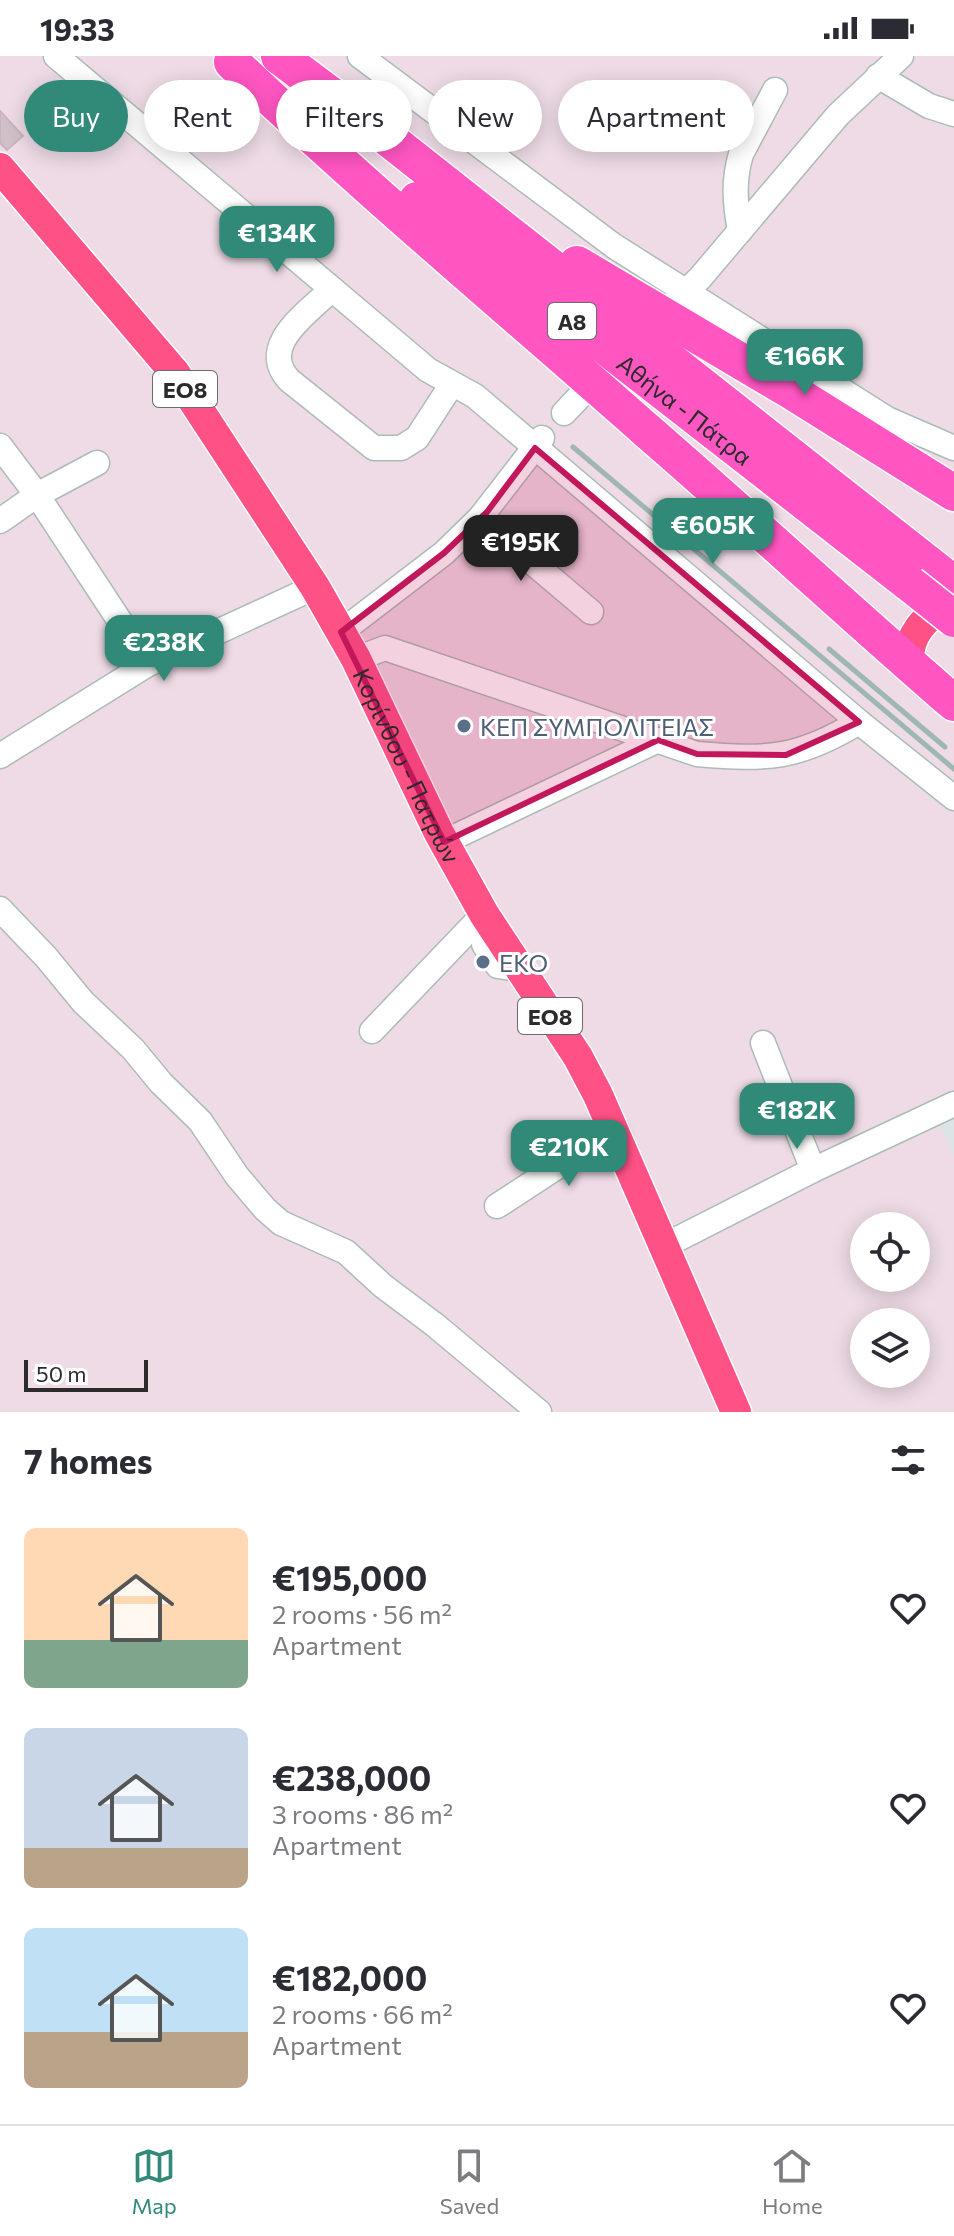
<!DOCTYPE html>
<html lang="en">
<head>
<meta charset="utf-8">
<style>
	body { margin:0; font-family:Commissioner,sans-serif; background:#f7f7f7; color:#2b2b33; height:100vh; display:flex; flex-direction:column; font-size:30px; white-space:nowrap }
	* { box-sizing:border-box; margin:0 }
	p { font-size:26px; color:#7c7c81 }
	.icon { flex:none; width:44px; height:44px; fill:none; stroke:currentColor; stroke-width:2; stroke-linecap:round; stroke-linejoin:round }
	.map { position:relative; height:1356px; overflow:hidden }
	.sheet { display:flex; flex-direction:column; background:#fff; flex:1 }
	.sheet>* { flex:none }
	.top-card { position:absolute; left:24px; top:24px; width:906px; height:72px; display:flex; gap:16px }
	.fabs { position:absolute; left:850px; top:1156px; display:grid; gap:16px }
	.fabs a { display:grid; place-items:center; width:80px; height:80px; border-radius:50%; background:#fff; box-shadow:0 4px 20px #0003; font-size:40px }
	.scale { position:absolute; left:24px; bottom:20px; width:124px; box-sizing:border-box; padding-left:8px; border:4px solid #2b2b2b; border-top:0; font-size:22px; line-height:28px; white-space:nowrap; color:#2b2b2b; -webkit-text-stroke:6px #fff; paint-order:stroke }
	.price { position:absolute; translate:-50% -68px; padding:0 18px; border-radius:16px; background:#318a77; color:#fff; font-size:26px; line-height:52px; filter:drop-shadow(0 2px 4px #0008) }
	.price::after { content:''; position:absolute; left:50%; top:48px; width:24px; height:18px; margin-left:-12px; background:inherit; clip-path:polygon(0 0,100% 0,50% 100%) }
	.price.selected { background:#222; color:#fff }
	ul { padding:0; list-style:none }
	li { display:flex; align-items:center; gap:24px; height:200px; padding:0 24px }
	li span { display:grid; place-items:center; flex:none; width:224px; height:160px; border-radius:12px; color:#555 }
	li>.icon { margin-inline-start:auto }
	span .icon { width:96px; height:96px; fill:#fffc; stroke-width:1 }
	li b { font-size:34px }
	h2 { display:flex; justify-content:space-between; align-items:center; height:96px; padding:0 24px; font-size:34px }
	.pill { padding:0 28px; border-radius:36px; background:#fff; box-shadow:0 4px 20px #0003; font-size:28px; line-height:72px }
	.pill.selected { background:#318a77; color:#fff }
	.status { display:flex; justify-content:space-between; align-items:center; height:56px; padding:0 40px; background:#fff; direction:ltr }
	.status svg { height:22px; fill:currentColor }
	.dock { display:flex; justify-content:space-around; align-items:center; height:112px; border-top:2px solid #e1e1e2; background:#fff; font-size:22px; color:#7c7c81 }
	.dock a { display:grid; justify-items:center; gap:4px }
	.dock .selected { color:#318a77 }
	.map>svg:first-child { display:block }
</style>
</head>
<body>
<div class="status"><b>19:33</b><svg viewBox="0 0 49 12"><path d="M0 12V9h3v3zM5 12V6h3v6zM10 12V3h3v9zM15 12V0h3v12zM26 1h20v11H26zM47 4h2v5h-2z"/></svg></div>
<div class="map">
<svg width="954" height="1356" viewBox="0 0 954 1356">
	<rect width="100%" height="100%" fill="#eedbe5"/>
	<polygon fill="#dde4e6" points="954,1052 954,1100 936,1062"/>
	<polygon fill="#d0c0c8" stroke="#cab5be" stroke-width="2" points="0,55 23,80 7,94 0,87"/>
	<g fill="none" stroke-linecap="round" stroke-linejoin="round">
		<g stroke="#acbcb8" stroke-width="27">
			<g id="minor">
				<polyline points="56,0 428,314 475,340 859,666"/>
				<polyline points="360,0 614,190 887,363 954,392"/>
				<polyline points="878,20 929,50 954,58"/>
				<path d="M740 175C735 147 733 125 741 98L775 34"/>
				<path d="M332 233C309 256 257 289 289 324L374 392H401L417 382 452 328"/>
				<polyline points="676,245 700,222 838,59 901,0"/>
				<polyline points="564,357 581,339"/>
				<polyline points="0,390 37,439 148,608"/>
				<polyline points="480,462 591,556"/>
				<polyline points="0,465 37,439 97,407"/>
				<polyline points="341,576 444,497 480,462 542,382"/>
				<path d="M356 603 385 592 697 698C768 704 798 703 859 666L954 742"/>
				<polyline points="0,700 148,608 315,531"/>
				<polyline points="444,786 658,684"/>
				<polyline points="0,853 46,901 83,946 133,993 161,1027 200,1065 237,1120 265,1153 281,1167 346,1196 383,1230 435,1269 539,1356"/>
				<polyline points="490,868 484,888 498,910 518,913"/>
				<polyline points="372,975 484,858"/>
				<polyline points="763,987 813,1114"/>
				<polyline points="497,1150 615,1073"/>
				<polyline points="664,1190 813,1114 954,1048"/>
			</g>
		</g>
		<g stroke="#fff" stroke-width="33">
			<g id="major">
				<path id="s1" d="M0 112 175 317 315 531 356 603 439 777 484 858 578 1001 598 1039 736 1356"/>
				<path d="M909 607C907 574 931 559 954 540"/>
			</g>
		</g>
		<g stroke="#fff" stroke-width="39">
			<g id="highway">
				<polyline points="279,0 380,76 954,528"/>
				<path d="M232 6C366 133 507 251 645 373 749 463 850 557 954 647"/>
				<path id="s2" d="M417 144 910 528"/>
				<polyline points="577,208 791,335 954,437"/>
			</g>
		</g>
		<use href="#minor" stroke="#fff" stroke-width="24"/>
		<use href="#major" stroke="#fe5186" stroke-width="30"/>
		<use href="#highway" stroke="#ff56c2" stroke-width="36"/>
		<g stroke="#9eb7b1" stroke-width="5">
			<polyline points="573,391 954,713"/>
			<polyline points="829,593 945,691"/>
		</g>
		<g stroke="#fff" stroke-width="39" stroke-linecap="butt">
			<polyline id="highway-bridge" points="910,528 954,563"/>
		</g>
		<use href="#highway-bridge" stroke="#ff56c2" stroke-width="36"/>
	</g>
	<path fill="#c2185b" fill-opacity="0.2" stroke="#c2185b" stroke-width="6" stroke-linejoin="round" d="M535 392 859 666 786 699 697 698 658 684 444 786 341 576 444 497 487 456Z"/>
	<g fill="#5c6f8a" stroke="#fff" stroke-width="3">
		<circle cx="464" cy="670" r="8"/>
		<circle cx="483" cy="906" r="8"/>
	</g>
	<g text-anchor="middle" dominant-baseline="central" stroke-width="6" stroke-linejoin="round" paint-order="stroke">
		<g fill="#fff" stroke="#6b6b6b" stroke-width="2">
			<rect x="548" y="247" width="48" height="36" rx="6"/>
			<rect x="153" y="315" width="64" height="36" rx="6"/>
			<rect x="518" y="942" width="64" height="36" rx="6"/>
		</g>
		<g font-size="22" font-weight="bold" fill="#2b2b2b">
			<text x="572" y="265">Α8</text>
			<text x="185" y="333">ΕΟ8</text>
			<text x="550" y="960">ΕΟ8</text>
		</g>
		<g font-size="24" fill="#2b2b2b" stroke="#fff">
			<text stroke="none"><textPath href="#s2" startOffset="340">Αθήνα - Πάτρα</textPath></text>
			<text stroke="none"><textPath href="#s1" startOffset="726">Κορίνθου - Πατρών</textPath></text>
		</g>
		<g font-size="24" fill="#4e5e75" stroke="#fff" text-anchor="start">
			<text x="480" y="670">ΚΕΠ ΣΥΜΠΟΛΙΤΕΙΑΣ</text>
			<text x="499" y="906">EKO</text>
		</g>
	</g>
</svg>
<div class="fabs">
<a><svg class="icon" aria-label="locate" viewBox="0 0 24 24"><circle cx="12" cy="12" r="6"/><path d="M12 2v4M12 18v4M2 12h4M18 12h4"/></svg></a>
<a><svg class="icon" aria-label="layers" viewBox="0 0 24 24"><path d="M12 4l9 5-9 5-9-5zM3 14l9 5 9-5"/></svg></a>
</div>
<div class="scale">50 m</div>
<b class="price" style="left:277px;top:218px">€134K</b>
<b class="price" style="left:805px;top:341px">€166K</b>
<b class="price" style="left:713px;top:510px">€605K</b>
<b class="price selected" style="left:521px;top:527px">€195K</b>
<b class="price" style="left:164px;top:627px">€238K</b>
<b class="price" style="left:797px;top:1095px">€182K</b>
<b class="price" style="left:569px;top:1132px">€210K</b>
<div class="top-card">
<a class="pill selected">Buy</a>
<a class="pill">Rent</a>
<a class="pill">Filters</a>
<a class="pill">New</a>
<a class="pill">Apartment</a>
</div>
</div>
<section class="sheet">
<h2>7 homes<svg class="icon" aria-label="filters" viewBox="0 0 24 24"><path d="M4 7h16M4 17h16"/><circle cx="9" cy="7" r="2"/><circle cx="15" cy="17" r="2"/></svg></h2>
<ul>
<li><span style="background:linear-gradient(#ffd9b3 70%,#7fa58c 0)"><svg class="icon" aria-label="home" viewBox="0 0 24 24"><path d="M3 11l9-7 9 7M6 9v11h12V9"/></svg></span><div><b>€195,000</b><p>2 rooms · 56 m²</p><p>Apartment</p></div><svg class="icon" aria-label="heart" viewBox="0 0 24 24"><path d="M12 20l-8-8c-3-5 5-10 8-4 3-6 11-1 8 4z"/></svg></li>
<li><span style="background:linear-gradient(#c9d6e8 75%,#b9a48a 0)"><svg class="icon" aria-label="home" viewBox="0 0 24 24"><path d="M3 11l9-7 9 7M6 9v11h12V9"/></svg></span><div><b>€238,000</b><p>3 rooms · 86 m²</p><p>Apartment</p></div><svg class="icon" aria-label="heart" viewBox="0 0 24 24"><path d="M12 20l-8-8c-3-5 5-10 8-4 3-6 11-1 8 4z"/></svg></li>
<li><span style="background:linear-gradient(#bfe0f5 65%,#b9a48a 0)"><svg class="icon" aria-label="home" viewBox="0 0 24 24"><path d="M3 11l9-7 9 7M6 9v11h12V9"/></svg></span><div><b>€182,000</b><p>2 rooms · 66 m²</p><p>Apartment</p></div><svg class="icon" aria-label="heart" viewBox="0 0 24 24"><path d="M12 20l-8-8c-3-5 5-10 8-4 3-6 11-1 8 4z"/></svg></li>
</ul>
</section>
<nav class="dock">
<a class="selected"><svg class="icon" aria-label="map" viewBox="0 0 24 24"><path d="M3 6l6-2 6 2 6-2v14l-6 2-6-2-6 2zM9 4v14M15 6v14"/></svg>Map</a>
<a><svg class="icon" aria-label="saved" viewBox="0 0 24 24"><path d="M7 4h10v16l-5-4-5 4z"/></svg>Saved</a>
<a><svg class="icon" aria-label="home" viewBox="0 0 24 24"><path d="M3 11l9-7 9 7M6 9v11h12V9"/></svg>Home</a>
</nav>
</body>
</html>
